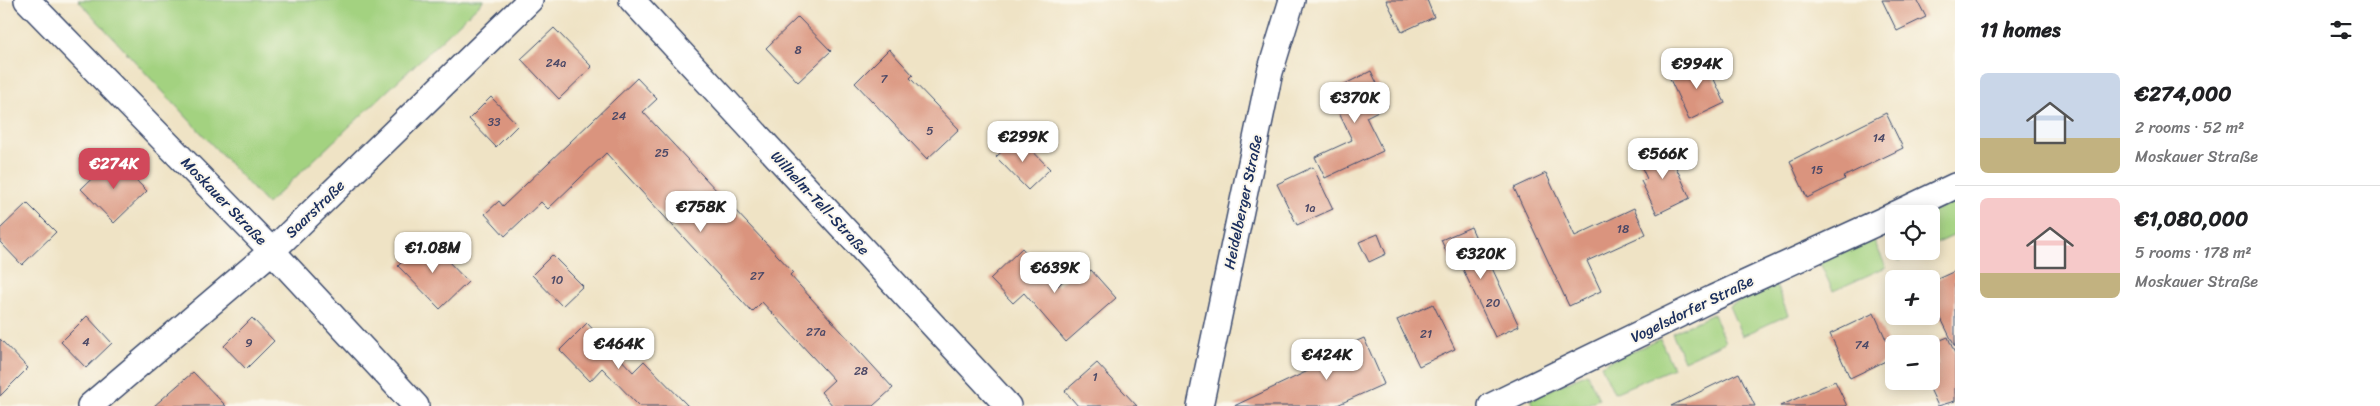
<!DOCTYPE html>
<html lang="en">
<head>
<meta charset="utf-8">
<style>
	body { margin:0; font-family:Sriracha,sans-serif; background:#f6f6f6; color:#202124; height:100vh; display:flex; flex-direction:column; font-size:19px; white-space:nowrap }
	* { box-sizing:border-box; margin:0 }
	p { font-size:16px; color:#757577 }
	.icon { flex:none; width:28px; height:28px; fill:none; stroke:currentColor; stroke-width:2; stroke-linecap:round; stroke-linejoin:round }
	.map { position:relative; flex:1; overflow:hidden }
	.details { display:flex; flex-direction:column; background:#fff; width:425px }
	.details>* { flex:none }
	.buttons { position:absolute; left:1885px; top:205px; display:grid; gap:10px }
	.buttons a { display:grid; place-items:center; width:55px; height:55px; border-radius:8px; background:#fff; box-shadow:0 2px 12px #0003; font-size:25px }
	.price { position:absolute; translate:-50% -42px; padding:0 11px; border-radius:10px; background:#fff; color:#222; font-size:16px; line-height:32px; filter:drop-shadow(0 1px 2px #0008) }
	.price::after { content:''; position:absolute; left:50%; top:30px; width:15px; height:11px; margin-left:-8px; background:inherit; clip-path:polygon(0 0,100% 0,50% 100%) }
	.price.active { background:#d1495b; color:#fff }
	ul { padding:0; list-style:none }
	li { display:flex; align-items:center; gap:15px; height:125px; padding:0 25px }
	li+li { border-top:1px solid #e0e0e0 }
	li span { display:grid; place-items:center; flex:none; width:140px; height:100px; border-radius:8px; color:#555 }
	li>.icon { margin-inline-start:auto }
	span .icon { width:60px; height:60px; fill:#fffc; stroke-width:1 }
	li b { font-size:21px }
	h2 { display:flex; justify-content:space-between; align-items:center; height:60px; padding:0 25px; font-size:21px }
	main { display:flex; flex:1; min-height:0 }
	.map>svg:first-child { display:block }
</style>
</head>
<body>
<main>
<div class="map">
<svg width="1955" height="406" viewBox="0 0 1955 406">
	<rect width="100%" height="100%" fill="#fbf7ec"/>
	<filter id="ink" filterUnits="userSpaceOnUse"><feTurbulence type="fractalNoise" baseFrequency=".02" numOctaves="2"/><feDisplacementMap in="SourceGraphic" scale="10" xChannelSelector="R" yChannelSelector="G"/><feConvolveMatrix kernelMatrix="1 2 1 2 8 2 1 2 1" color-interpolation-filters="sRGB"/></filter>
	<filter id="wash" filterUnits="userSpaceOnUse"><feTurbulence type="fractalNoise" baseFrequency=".0096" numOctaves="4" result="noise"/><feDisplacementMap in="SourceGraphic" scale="20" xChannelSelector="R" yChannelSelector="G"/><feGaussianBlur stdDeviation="1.12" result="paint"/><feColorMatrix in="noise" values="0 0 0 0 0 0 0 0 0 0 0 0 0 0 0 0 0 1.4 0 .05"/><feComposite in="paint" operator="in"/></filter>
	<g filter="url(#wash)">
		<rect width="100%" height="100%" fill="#efe3c5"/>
		<g fill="#a3d280" stroke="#5f806f">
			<polygon points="78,0 484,0 267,204"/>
			<polygon points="1955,201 1955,235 1931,246 1931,214 1926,214"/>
			<polygon points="1894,229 1894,250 1885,233"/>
			<polygon points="1873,238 1886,267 1833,291 1820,263"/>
			<polygon points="1894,251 1921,251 1899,261"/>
			<polygon points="1776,285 1788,315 1742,336 1729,306"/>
			<polygon points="1713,314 1725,342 1684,361 1672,333"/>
			<polygon points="1660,339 1673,368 1614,393 1601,365"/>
			<polygon points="1587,373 1599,399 1583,406 1533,406 1530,399"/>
		</g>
		<g id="blocks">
			<g fill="#da947e">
				<polygon points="1386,0 1427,0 1434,17 1402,32"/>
				<polygon points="1882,0 1917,0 1926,17 1897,31"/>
				<polygon points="798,17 831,51 798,82 766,48"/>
				<polygon points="554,28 592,67 559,99 521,59"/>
				<polygon points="889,49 913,75 910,78 959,129 927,159 855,83"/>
				<polygon points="1705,60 1725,103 1689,120 1669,77"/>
				<polygon points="1371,71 1388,106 1366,117 1383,151 1325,178 1315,157 1352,140 1329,92"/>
				<polygon points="637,78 657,99 643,112 793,272 790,275 893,388 873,406 833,406 821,392 834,380 762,302 752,312 606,153 548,209 541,202 505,236 485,214 499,201 503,206"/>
				<polygon points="491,97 518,125 496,147 469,119"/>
				<polygon points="1886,113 1903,148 1843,177 1845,179 1807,198 1790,161"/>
				<polygon points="1018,136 1050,169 1028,190 996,157"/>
				<polygon points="1666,145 1690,198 1657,214 1641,181 1647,179 1638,159"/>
				<polygon points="113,158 147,191 114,223 81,189"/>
				<polygon points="1313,167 1333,209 1297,225 1277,184"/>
				<polygon points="1546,173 1575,236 1634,208 1646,234 1587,261 1601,291 1569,306 1514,188"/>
				<polygon points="27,203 56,232 22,265 0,242 0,229"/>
				<polygon points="1471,227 1490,270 1492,268 1519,326 1495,337 1459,261 1452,264 1441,240"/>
				<polygon points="1378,234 1386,254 1369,262 1359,242"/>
				<polygon points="426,238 468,282 440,309 398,266"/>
				<polygon points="1022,248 1058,286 1075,269 1082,277 1091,270 1116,298 1066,342 1024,293 1013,303 990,279"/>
				<polygon points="552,255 583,286 562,306 532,275"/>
				<polygon points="1955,271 1955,347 1931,298 1931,282"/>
				<polygon points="1433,304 1455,349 1419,366 1397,320"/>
				<polygon points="1874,313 1894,357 1850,378 1830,334"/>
				<polygon points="87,316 112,343 86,368 61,342"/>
				<polygon points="252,318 274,341 246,369 224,346"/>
				<polygon points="587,323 633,372 644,361 688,406 639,406 602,368 590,381 560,350"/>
				<polygon points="1948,337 1955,354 1955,401 1938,406 1931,391 1931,367 1939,364 1931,344"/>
				<polygon points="1364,338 1384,384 1335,406 1234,406 1327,362 1324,355"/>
				<polygon points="0,339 28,368 0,396"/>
				<polygon points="1097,363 1137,406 1078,406 1065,391"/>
				<polygon points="193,372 226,406 154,406"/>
				<polygon points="1739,373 1755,406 1671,406 1718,383"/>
				<polygon points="1835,381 1847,406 1780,406"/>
			</g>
		</g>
	</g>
	<g filter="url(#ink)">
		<use href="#blocks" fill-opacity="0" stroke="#3b4a6d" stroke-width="1"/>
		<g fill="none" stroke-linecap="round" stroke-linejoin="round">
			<g stroke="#3b4a6d" stroke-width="28">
				<g id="street">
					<polyline points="27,0 272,251 416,406"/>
					<polyline points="632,0 1008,406"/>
					<polyline points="1896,214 1955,186"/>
					<polyline points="90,406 272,251 530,0"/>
					<polyline points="1200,406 1270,72 1292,0"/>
					<polyline points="1491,406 1713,298 1894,215"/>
				</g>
			</g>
			<use href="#street" stroke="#fff" stroke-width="25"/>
		</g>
	</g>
	<g text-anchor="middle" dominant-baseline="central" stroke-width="4" stroke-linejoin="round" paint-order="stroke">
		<g font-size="12" fill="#4b4866">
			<text x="798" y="50">8</text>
			<text x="556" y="63">24a</text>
			<text x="884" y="79">7</text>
			<text x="619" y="116">24</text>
			<text x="494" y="122">33</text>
			<text x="930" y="131">5</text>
			<text x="1879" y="138">14</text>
			<text x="662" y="153">25</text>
			<text x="1817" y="170">15</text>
			<text x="1310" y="208">1a</text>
			<text x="1623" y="229">18</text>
			<text x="757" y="276">27</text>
			<text x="557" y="280">10</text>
			<text x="1493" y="303">20</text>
			<text x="816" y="332">27a</text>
			<text x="1426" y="334">21</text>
			<text x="86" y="342">4</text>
			<text x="249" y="343">9</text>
			<text x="1862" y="345">74</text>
			<text x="861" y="371">28</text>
			<text x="1095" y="377">1</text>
		</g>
		<g font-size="15" fill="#1b2f5e" stroke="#fbf7ec">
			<text transform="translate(224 201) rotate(46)">Moskauer Straße</text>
			<text transform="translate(1243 202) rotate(-78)">Heidelberger Straße</text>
			<text transform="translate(820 203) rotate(47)">Wilhelm-Tell-Straße</text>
			<text transform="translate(315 209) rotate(-44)">Saarstraße</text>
			<text transform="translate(1692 309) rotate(-26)">Vogelsdorfer Straße</text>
		</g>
	</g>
</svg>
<div class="buttons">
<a><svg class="icon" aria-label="locate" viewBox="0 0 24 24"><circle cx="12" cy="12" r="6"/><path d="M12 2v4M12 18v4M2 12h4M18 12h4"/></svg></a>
<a>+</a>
<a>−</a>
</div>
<b class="price" style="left:1697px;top:90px">€994K</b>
<b class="price" style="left:1355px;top:124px">€370K</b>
<b class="price" style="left:1023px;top:163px">€299K</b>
<b class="price" style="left:1663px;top:180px">€566K</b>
<b class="price active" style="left:114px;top:190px">€274K</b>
<b class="price" style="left:701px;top:233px">€758K</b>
<b class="price" style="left:433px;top:274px">€1.08M</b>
<b class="price" style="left:1481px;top:280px">€320K</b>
<b class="price" style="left:1055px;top:294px">€639K</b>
<b class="price" style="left:619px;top:370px">€464K</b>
<b class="price" style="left:1327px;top:381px">€424K</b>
</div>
<section class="details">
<h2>11 homes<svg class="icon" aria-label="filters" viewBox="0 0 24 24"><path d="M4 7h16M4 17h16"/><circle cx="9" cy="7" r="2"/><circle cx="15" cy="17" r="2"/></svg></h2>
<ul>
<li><span style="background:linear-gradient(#c9d6e8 65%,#c2b280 0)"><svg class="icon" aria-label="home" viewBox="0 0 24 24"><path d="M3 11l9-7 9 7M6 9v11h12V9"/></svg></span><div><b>€274,000</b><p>2 rooms · 52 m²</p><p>Moskauer Straße</p></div></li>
<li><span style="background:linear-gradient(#f6c9c9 75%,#c2b280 0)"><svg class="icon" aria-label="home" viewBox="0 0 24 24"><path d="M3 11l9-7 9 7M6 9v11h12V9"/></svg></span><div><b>€1,080,000</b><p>5 rooms · 178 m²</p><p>Moskauer Straße</p></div></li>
</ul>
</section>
</main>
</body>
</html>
